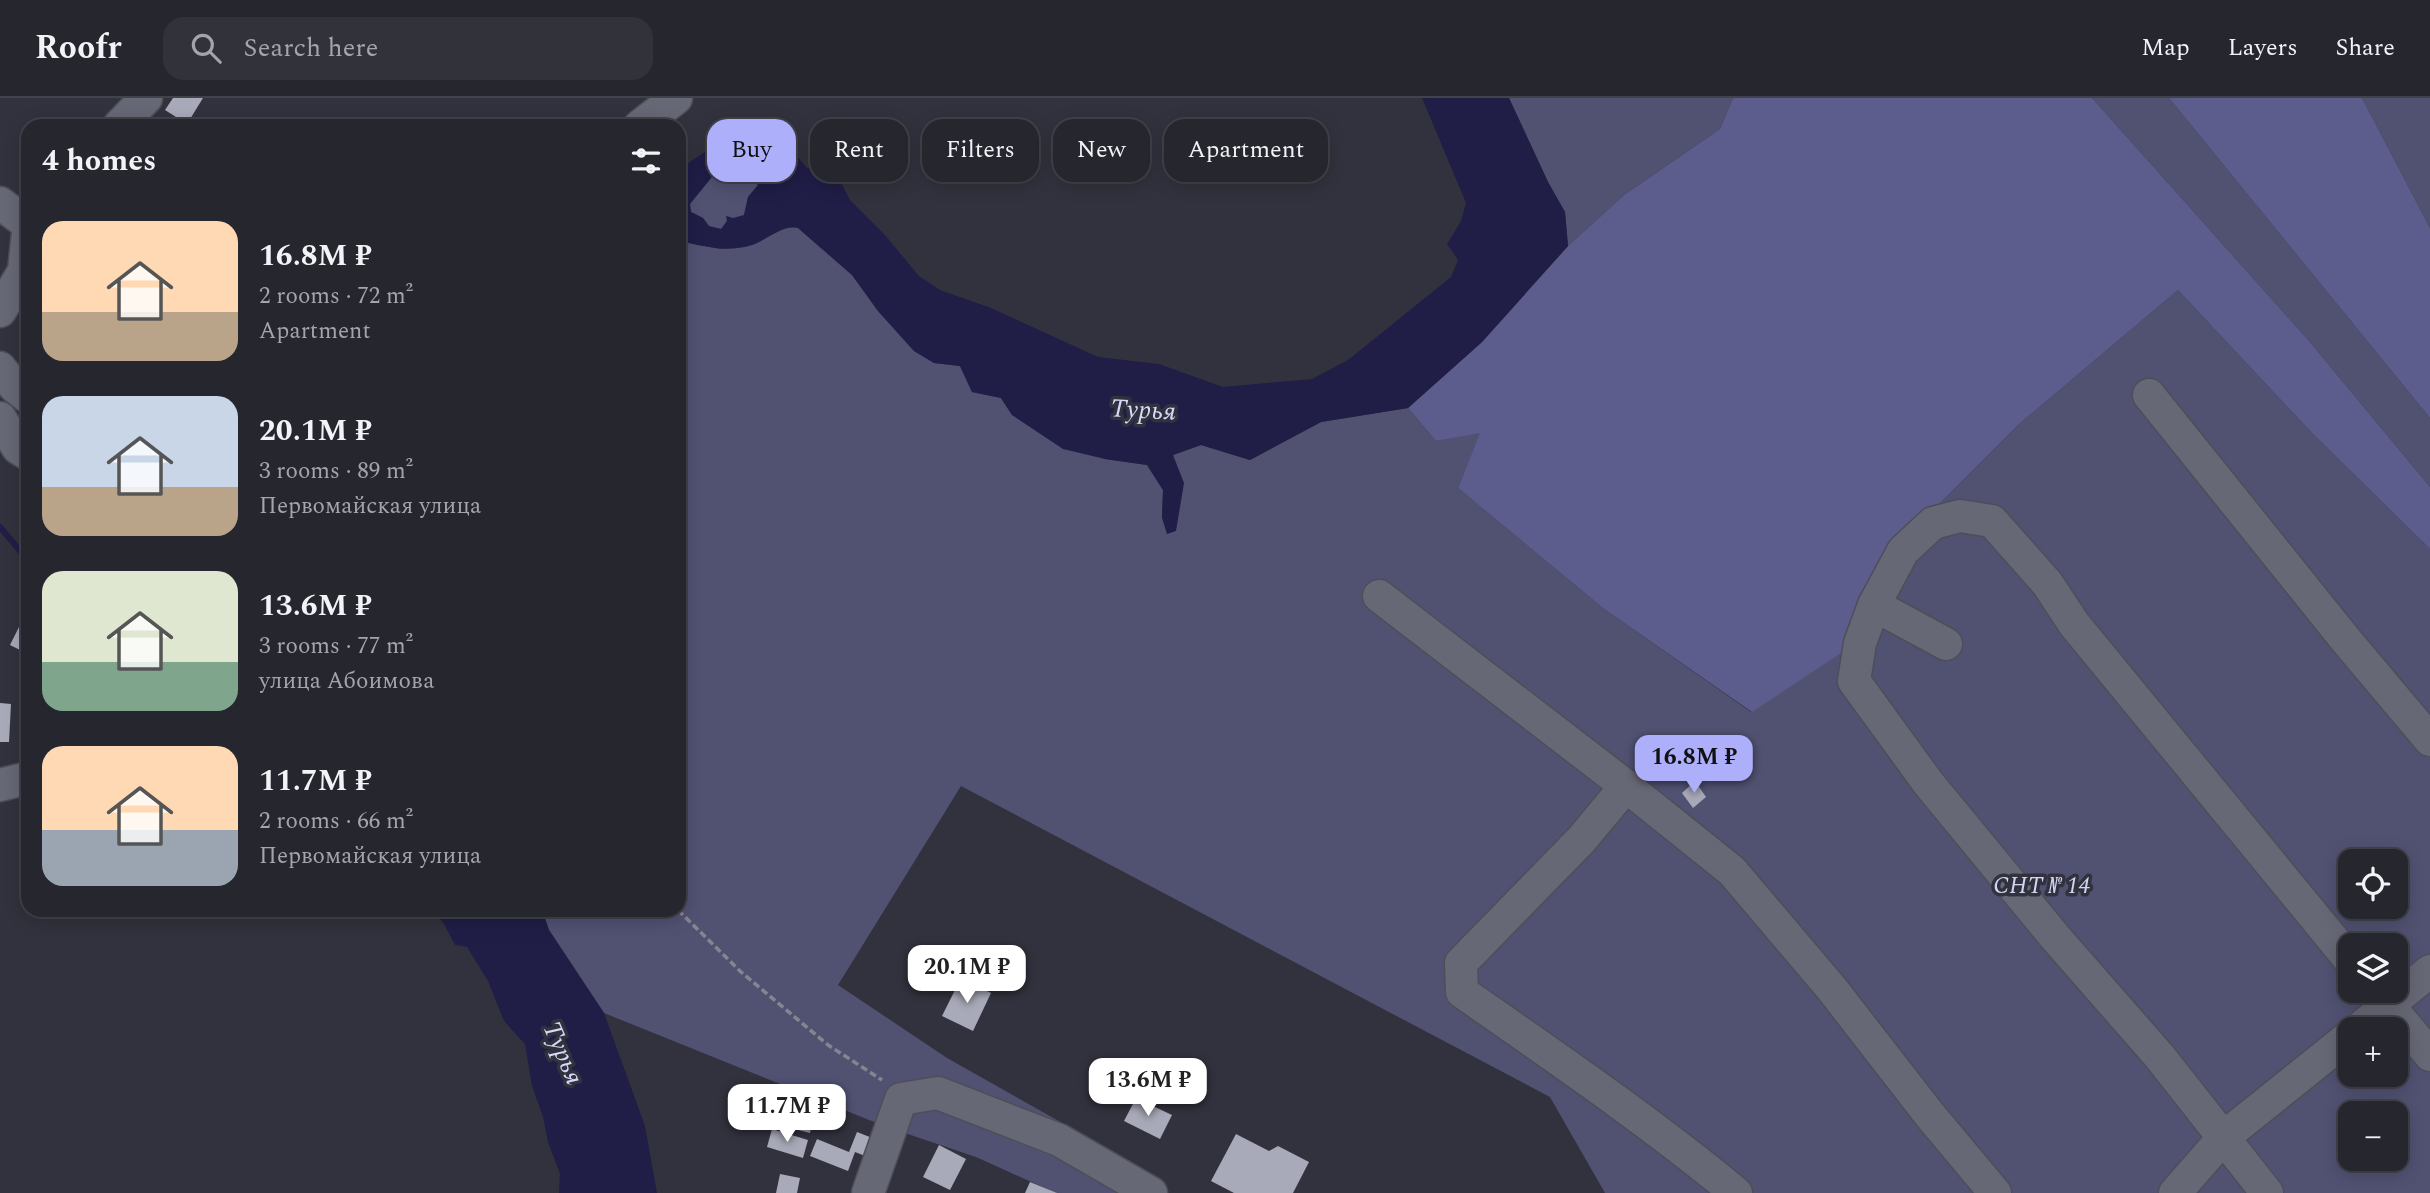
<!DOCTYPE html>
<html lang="en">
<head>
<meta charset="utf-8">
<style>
	body { margin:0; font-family:Spectral,serif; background:#32323a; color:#f1f3f6; height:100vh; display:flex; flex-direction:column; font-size:26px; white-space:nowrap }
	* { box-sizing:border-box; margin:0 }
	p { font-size:23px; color:#a4a5aa }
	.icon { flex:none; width:38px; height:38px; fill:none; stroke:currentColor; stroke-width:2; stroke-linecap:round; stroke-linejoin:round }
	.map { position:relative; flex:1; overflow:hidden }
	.sheet { position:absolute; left:21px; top:21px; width:665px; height:798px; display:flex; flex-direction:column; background:#26262e; border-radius:21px; box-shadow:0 4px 18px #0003,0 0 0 2px #42434a }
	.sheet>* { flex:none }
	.top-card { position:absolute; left:707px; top:21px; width:665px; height:63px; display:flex; gap:14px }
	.buttons { position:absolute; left:2338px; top:751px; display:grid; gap:14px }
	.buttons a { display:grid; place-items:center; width:70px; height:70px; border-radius:14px; background:#26262e; box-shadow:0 4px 18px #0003,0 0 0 2px #42434a; font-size:35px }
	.price { position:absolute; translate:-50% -60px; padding:0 16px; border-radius:14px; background:#fff; color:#222; font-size:23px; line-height:46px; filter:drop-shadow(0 2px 4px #0008) }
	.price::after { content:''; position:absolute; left:50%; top:42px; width:21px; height:16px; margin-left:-10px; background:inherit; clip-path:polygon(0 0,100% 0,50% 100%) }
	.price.selected { background:#adaffb; color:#111 }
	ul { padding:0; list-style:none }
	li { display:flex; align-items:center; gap:21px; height:175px; padding:0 21px }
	li span { display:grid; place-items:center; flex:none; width:196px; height:140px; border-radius:21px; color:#555 }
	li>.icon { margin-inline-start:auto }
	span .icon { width:84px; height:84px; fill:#fffc; stroke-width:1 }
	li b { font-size:30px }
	h2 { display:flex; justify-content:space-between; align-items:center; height:84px; padding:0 21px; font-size:30px }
	.tag { padding:0 24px; border-radius:21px; background:#26262e; box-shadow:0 4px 18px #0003,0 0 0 2px #42434a; font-size:24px; line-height:63px }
	.tag.selected { background:#adaffb; color:#111 }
	header { display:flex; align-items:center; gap:42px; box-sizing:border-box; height:98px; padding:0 35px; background:#26262e; border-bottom:2px solid #42434a }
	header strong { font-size:33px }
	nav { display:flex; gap:38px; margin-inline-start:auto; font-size:24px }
	.search { width:490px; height:63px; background:#32323a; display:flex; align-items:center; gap:18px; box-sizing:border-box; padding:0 24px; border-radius:21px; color:#a4a5aa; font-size:26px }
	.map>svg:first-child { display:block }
</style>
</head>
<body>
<header>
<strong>Roofr</strong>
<div class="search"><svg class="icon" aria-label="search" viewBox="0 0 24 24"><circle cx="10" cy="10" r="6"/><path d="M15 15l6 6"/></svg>Search here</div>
<nav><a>Map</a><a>Layers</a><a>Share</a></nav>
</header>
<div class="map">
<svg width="2430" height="1095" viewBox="0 0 2430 1095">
	<rect width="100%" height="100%" fill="#32323e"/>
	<g fill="#515272" fill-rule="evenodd">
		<polygon points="1509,0 1733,0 1720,31 1624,97 1568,148 1565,114 1548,84"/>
		<polygon points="2092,0 2169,0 2430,320 2430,389 2309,243"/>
		<polygon points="2362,0 2430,0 2430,130"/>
		<polygon points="741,74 751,80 758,87 748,99 744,118 727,123 722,131 709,129 703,120 691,114 689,106 712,78"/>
		<path d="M789 128 798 130 852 177 878 213 914 253 934 265 960 268 972 294 1001 300 1012 317 1105 361 1147 367 1163 392 1162 420 1173 357 1201 347 1250 362 1321 324 1408 310 1436 343 1481 334 1458 390 1604 511 1751 614 1885 460 2018 327 2178 192 2311 334 2430 451V1095H1605L1550 999 961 688 838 887 947 960 1112 1053 1121 1095H1056L976 1059 884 1028 604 915 549 832 542 812H679V143L720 151 752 147ZM2350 763H2396V808H2350ZM2350 847H2396V892H2350ZM2350 931H2396V976H2350ZM2350 1015H2396V1060H2350Z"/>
	</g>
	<g fill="#5c5d8d">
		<polygon points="1733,0 2092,0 2309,243 2430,389 2430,451 2311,334 2178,192 2018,327 1885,460 1841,555 1752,614 1604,511 1458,390 1480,335 1436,343 1408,310 1482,244 1568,148 1624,97 1720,31"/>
		<polygon points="2169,0 2362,0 2430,130 2430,320"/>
	</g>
	<g fill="#201d47" fill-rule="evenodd">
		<path d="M1422 0H1509L1548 84 1565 114 1568 148 1482 244 1408 310 1321 324 1250 362 1201 347 1173 357 1184 385 1176 433 1167 436 1162 420 1163 392 1147 367 1105 361 1063 351 1012 317 1001 300 972 294 960 268 934 265 914 253 878 213 852 177 798 130C780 127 768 142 752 147 727 155 703 148 679 143V73C697 57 723 41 747 38L756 45 762 53H774L783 42 807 70 837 77 850 102 885 137 919 178 940 192 991 210 1098 259 1159 266 1223 289 1312 281 1348 262 1451 179 1458 162 1447 146 1461 123 1466 105ZM741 74 751 80 758 87 748 99 744 117 733 120 726 118 727 123 721 131 709 128 703 120 691 114 690 106 712 79Z"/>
		<polygon points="429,812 463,812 470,814 472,812 542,812 549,832 604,915 645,1028 657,1095 559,1095 560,1076 548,1044 543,1019 532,988 525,946 504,923 488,883 467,849 455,847 443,824"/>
	</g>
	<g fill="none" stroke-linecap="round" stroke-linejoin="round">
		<polyline stroke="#201d47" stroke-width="6" points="0,429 28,462"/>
	</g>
	<g fill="#a9aab9">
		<polygon points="173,0 203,0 187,26 165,12"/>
		<polygon points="28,511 28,556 10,547"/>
		<polygon points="0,605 11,606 9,644 0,644"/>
		<polygon points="1695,683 1706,699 1693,710 1682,695"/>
		<polygon points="961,880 991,895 973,933 942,918"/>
		<polygon points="794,996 817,1002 810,1035 786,1029"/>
		<polygon points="1136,1000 1172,1017 1160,1041 1124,1023"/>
		<polygon points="772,1031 808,1042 803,1060 767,1049"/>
		<polygon points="857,1034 880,1043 873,1061 855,1054 848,1073 810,1058 817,1041 849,1054"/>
		<polygon points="1236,1036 1269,1053 1278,1048 1309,1064 1293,1095 1234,1095 1211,1083"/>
		<polygon points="939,1047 966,1061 950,1092 923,1079"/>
		<polygon points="780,1076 800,1080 797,1095 776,1095"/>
		<polygon points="1030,1084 1057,1095 1025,1095"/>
	</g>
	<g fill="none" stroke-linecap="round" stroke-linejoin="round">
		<g stroke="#4e4e59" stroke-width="35">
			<g id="minor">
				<polyline points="119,28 146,0"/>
				<polyline points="640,28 676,0"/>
				<polyline points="0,105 28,126"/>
				<polyline points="0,213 24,173 28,135"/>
				<polyline points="0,270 15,289 28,299"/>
				<polyline points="2149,297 2345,541 2430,642"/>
				<polyline points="0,320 18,350 28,356"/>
				<polyline points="1379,498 1626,688 1732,773 1832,891 1929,1016 1995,1095"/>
				<polyline points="1874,507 1860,545 1854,583 1929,686 2055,839 2160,959 2267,1095"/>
				<polyline points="1946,546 1874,507 1903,453 1933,425 1960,418 1992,423 2047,485 2074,526 2350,862"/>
				<polyline points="0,687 28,680"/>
				<path d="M1626 688 1582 741 1461 865 1462 894C1555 959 1649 1023 1736 1095"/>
				<polyline points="2376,892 2430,957"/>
				<polyline points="2359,931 2430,873"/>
				<polyline points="868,1095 901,1001 938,995 1059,1042 1151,1095"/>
				<polyline points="2175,1095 2224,1039 2350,938"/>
			</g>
		</g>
		<polyline stroke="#858590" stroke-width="3.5" stroke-dasharray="7 3.5" stroke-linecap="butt" points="678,812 741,874 828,947 882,982"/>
		<use href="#minor" stroke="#676875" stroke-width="32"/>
	</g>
	<g text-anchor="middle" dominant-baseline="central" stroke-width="7" stroke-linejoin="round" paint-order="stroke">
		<g font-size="24" font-style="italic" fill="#d2d4f3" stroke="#32323e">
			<text x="2042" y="788">СНТ № 14</text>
		</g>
		<g font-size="26" font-style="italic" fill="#d7d9f8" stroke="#32323e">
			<text transform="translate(1143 312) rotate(3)">Турья</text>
			<text transform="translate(563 955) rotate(67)">Турья</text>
		</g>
	</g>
</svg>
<div class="buttons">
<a><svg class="icon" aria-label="locate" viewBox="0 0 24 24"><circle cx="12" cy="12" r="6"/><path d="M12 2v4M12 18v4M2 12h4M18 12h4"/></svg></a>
<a><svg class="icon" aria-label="layers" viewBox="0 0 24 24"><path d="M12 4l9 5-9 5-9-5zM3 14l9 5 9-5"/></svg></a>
<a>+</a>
<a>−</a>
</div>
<b class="price selected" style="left:1694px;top:697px">16.8M ₽</b>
<b class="price" style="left:967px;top:907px">20.1M ₽</b>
<b class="price" style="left:1148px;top:1020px">13.6M ₽</b>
<b class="price" style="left:787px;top:1046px">11.7M ₽</b>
<div class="top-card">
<a class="tag selected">Buy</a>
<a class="tag">Rent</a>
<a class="tag">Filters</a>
<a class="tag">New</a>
<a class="tag">Apartment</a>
</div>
<section class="sheet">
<h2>4 homes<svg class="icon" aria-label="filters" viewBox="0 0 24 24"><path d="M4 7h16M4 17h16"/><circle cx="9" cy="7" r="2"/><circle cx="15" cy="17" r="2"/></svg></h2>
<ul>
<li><span style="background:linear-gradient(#ffd9b3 65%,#b9a48a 0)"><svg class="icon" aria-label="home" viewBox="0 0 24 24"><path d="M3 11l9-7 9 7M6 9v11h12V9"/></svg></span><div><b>16.8M ₽</b><p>2 rooms · 72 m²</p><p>Apartment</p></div></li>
<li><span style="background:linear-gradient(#c9d6e8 65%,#b9a48a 0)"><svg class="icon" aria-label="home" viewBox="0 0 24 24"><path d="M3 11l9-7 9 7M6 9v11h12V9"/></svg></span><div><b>20.1M ₽</b><p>3 rooms · 89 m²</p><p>Первомайская улица</p></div></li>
<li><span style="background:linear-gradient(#dfe7d0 65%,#7fa58c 0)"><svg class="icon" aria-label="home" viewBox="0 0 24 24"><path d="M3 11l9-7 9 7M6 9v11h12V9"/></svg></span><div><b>13.6M ₽</b><p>3 rooms · 77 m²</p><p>улица Абоимова</p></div></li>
<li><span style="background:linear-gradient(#ffd9b3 60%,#9aa5b1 0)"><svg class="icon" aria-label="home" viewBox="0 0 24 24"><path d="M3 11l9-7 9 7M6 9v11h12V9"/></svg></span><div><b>11.7M ₽</b><p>2 rooms · 66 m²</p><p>Первомайская улица</p></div></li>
</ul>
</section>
</div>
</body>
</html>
